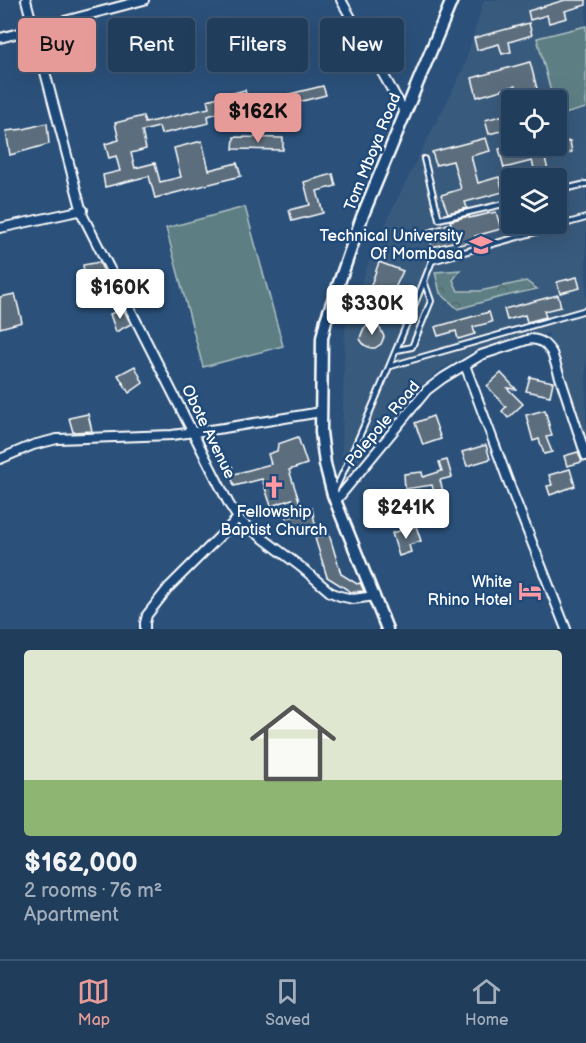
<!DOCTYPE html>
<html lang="en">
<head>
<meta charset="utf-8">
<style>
	body { margin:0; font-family:"Balsamiq Sans",sans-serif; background:#284462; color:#f1f3f6; height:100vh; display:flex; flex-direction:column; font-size:22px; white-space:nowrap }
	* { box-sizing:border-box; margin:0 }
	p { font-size:20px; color:#a2aebb }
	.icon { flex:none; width:33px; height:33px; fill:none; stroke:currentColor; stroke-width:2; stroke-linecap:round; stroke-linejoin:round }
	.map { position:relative; height:629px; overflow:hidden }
	.panel { display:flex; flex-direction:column; background:#203d5c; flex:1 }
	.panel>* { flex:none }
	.hud { position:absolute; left:18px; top:18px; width:550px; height:54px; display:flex; gap:12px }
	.controls { position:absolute; left:501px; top:90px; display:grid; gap:12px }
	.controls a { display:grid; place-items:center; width:66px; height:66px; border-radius:6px; background:#203d5c; box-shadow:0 6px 24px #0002,0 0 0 2px #3d5672; font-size:30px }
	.price { position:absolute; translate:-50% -51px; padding:0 14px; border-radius:6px; background:#fff; color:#222; font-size:20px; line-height:39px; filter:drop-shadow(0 2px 3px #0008) }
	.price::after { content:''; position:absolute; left:50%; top:36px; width:18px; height:14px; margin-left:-9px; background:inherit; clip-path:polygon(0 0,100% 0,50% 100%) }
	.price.on { background:#e69b98; color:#111 }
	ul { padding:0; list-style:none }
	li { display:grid; align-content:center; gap:12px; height:318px; padding:0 24px }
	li+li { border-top:2px solid #3d5672 }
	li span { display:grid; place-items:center; height:186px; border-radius:6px; color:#555 }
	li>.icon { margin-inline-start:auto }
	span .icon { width:108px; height:108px; fill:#fffc; stroke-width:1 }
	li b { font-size:26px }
	.tag { padding:0 21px; border-radius:6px; background:#203d5c; box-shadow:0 6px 24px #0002,0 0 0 2px #3d5672; font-size:21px; line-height:54px }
	.tag.on { background:#e69b98; color:#111 }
	.tab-bar { display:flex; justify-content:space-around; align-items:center; height:84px; border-top:2px solid #3d5672; background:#203d5c; font-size:16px; color:#a2aebb }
	.tab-bar a { display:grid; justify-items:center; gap:3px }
	.tab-bar .on { color:#e69b98 }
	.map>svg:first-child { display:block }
</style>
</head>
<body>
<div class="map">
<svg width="586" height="629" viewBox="0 0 586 629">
	<defs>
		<pattern id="forest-crowns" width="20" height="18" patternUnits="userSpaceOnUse" patternTransform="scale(1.5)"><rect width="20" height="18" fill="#5d7f84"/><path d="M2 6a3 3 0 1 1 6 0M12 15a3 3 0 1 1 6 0" fill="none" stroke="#55686b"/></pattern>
	</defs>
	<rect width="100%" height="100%" fill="#2b517b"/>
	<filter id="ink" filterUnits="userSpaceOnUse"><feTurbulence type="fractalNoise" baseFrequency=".0167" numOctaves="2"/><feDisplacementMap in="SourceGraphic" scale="12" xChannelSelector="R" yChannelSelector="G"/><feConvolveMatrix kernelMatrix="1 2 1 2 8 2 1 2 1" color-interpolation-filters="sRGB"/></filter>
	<g filter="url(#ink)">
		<path fill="#395a7c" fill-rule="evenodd" d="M484 0H586V450L548 333 510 340 474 351 438 371 409 397 341 484 345 329 367 267 395 203 463 70ZM512 100H556V146H512ZM512 178H556V224H512Z"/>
		<polygon fill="url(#forest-crowns)" stroke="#aebfc2" stroke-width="1.5" points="460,270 453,280 458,291 480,291 526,281 537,289 497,298 458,309 440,293 435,272"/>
		<g fill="#5d7f84" stroke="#aebfc2" stroke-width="1.5">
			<polygon points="586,26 586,108 557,116 556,100 553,100 537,38"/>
			<polygon points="245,207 283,346 203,367 166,228"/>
		</g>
		<g fill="#5b6e7d" stroke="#fff" stroke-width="1.5">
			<polygon points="565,0 586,0 586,5 565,11 567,18 549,23 547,15 530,20 528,11"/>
			<polygon points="529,23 532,35 509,42 511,52 502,54 499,44 477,50 474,38"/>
			<polygon points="530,62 540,100 520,100 515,86 477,97 472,78"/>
			<polygon points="323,86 326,95 283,106 281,96"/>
			<polygon points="245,90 250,109 263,105 266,115 225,126 221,112 208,116 209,123 161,134 159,127 142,131 146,149 131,153 135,168 155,163 160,182 181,177 174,148 202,141 209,170 237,163 241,176 155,198 149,176 105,187 103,175 120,171 116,156 109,158 105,144 119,140 115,123 143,116 145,123 209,108 207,100"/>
			<polygon points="512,113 512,128 489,134 485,120"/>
			<polygon points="47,123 49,144 10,155 6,131 24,129"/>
			<polygon points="234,137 283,138 283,150 233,149"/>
			<polygon points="486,138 490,151 471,156 478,183 499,177 503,192 465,202 467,208 448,213 441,195 461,189 453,161 436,165 432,152"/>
			<polygon points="570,141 572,152 545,158 550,178 537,178 532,161 504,168 499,149 512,146 542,146 543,147 556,146 556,144"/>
			<polygon points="333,174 336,186 317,191 323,213 292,221 289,210 310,205 304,182"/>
			<polygon points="563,205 567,219 560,221 559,217 556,218 556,206"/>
			<polygon points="496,212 501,229 475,236 477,241 458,245 457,241 432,247 427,230 451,223 450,221 469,216 469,218"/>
			<polygon points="99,262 114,291 86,297 85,279 83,265"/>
			<polygon points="379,262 403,271 378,324 361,314"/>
			<polygon points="577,277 580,288 560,293 557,282"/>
			<polygon points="15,294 22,322 0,328 0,297"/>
			<polygon points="558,295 561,307 544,311 546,317 527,322 525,315 507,320 504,309"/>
			<polygon points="123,309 131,324 116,332 110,314"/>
			<polygon points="489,312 492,322 473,327 475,334 458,339 456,331 438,336 435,327"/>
			<polygon points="374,323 381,330 384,337 381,344 375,348 371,348 364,345 360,339 361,335 364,328"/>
			<polygon points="135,366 143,383 129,393 118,375"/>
			<polygon points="501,373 516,389 507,388 523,404 508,418 502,411 506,407 487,386"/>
			<polygon points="530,377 553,382 550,396 526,391"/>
			<polygon points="545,410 552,436 546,437 552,452 544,454 539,439 533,441 526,415"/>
			<polygon points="88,414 92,431 73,432 69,418"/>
			<polygon points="433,416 441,439 423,445 415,423"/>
			<polygon points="298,437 307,464 289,470 302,510 312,508 316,529 290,535 286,517 295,516 292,499 271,506 262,479 234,486 231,475 227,476 225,468 232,466 234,474 271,464 268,454 277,451 278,444"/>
			<polygon points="486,445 490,459 467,466 462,452"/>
			<polygon points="578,452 582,462 567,466 564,456"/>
			<polygon points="447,460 452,477 440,480 448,510 410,521 406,508 436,499 432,485 405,489 404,474 422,472 423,477 442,471 439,462"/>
			<polygon points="570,469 575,486 550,495 547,486 552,485 549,475"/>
			<polygon points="377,492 405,496 402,512 374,508"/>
			<polygon points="416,526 421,541 409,545 411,552 399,556 392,533"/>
			<polygon points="329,534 341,574 357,584 360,583 364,591 351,592 327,577 315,538"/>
		</g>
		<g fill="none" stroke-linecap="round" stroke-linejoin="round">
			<g stroke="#fff" stroke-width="8">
				<g id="service">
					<polyline points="424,159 439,219 512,202"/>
					<polyline points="556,191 586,184"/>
					<polyline points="397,350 412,347 431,301 424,281"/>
					<polyline points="391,366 586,310"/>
					<path d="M334 492C370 416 401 339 432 261L586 218"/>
				</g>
			</g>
			<g stroke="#fff" stroke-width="12">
				<g id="minor">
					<polyline points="26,0 83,216 229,504 238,518 244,524 301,567 330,592 340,596 353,599 375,596"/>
					<polyline points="341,0 405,113"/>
					<polyline points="0,38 144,0"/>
					<polyline points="0,228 83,210"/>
					<polyline points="465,365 513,494 566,629"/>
					<polyline points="0,459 33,445 57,439 172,435 224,428 321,412"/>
					<path d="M335 502 427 390 443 378 481 355 530 339C542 340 545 343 552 353L586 456"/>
					<polyline points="145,629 145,623 147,615 169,587 238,518"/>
				</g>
			</g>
			<g stroke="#fff" stroke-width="15">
				<polyline id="secondary" points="387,629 333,495 325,464 321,432 322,338 326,320 362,217 452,0"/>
			</g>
			<use href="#service" stroke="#1f4a7a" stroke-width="4"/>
			<use href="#minor" stroke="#1f4a7a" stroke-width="8"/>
			<use href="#secondary" stroke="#1f4a7a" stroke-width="10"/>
		</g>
	</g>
	<defs>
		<g id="university-bare" transform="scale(1.8)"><path d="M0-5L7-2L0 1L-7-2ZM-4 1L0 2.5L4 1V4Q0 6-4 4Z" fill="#ff9aa2" stroke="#1f4a7a" stroke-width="2.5" paint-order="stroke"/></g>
		<g id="church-bare" transform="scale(1.8)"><path d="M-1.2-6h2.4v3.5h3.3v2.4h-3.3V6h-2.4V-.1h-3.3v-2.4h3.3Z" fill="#ff9aa2" stroke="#1f4a7a" stroke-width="2.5" paint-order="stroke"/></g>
		<g id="hotel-bare" transform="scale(1.8)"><path d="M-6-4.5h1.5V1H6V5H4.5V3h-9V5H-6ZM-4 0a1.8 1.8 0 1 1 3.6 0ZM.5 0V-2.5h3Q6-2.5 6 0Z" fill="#ff9aa2" stroke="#1f4a7a" stroke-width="2.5" paint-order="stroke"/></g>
	</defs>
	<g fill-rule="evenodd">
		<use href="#university-bare" x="481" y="245"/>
		<use href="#church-bare" x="274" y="487"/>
		<use href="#hotel-bare" x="530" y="591"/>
	</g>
	<g text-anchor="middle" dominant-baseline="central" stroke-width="5" stroke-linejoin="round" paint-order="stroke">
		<g font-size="16" fill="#fff" stroke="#1f4a7a">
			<text transform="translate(373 152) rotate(-68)">Tom Mboya Road</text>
			<text transform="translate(383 424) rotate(-50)">Polepole Road</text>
			<text transform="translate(208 432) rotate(64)">Obote Avenue</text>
		</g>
		<g font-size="16" fill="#fff" stroke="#1f4a7a" text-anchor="end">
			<text x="463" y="236">Technical University<tspan x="463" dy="18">Of Mombasa</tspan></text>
			<text x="274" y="512" text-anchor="middle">Fellowship<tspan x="274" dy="18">Baptist Church</tspan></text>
			<text x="512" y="582">White<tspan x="512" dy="18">Rhino Hotel</tspan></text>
		</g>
	</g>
</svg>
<div class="controls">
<a><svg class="icon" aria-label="locate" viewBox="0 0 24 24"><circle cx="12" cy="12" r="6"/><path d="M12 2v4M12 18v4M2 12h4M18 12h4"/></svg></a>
<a><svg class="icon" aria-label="layers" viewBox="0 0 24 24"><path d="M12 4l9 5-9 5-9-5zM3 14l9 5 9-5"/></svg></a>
</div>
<b class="price on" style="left:258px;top:144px">$162K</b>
<b class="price" style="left:120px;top:320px">$160K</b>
<b class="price" style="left:372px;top:336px">$330K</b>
<b class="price" style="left:406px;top:540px">$241K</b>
<div class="hud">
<a class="tag on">Buy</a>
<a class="tag">Rent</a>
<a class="tag">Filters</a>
<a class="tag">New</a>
</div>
</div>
<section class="panel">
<ul>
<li><span style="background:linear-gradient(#dfe7d0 70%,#8fb573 0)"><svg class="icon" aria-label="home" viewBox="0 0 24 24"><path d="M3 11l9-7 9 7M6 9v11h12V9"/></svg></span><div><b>$162,000</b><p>2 rooms · 76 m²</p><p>Apartment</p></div></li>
</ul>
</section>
<nav class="tab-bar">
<a class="on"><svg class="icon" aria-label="map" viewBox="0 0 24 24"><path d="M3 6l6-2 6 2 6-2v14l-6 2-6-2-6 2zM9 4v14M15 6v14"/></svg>Map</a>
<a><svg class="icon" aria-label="saved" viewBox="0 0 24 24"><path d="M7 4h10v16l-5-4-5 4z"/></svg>Saved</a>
<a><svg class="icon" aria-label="home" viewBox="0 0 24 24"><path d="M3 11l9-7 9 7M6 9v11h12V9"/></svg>Home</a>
</nav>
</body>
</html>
